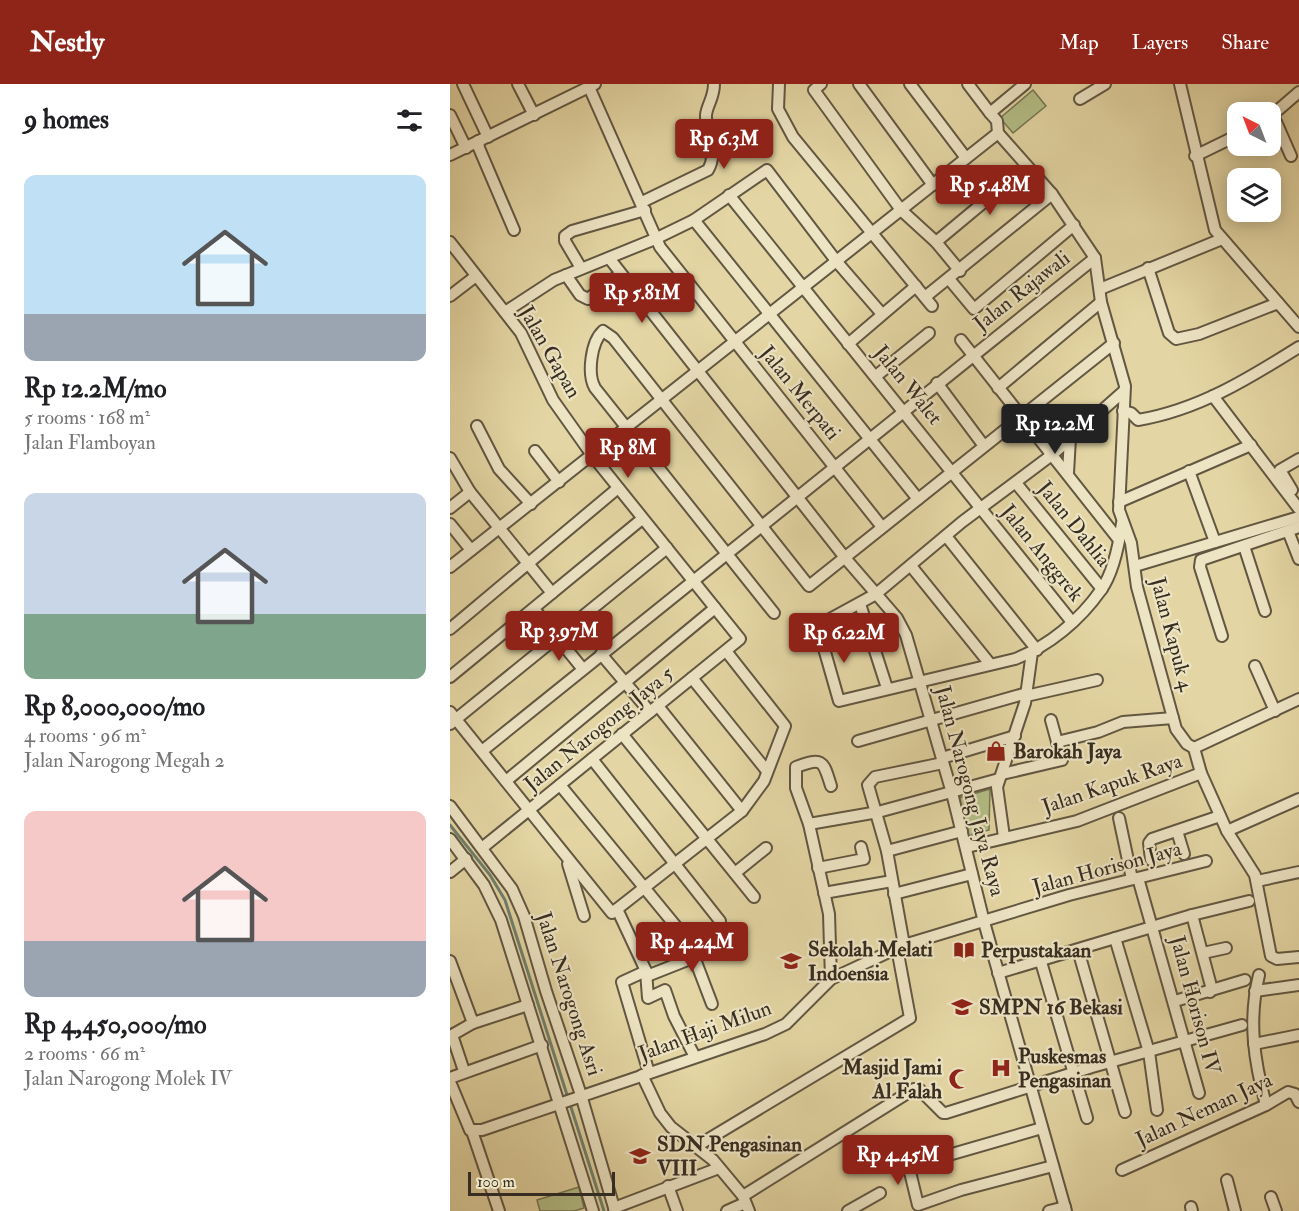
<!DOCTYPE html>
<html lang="en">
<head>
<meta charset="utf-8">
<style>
	body { margin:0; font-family:"IM FELL Double Pica",serif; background:#f6f6f6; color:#202124; height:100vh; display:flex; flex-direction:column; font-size:22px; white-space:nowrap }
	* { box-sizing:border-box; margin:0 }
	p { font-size:20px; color:#757577 }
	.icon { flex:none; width:33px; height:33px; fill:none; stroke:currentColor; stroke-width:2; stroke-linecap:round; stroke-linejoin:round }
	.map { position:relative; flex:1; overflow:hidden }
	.sheet { display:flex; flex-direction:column; background:#fff; width:450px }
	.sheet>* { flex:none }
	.needle { width:39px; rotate:318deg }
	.buttons { position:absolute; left:777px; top:18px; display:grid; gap:12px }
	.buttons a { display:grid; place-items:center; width:54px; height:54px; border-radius:12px; background:#fff; box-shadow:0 3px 15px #0003; font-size:30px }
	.scale { position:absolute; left:18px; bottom:15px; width:147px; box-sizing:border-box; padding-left:6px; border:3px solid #372d21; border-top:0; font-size:16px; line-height:21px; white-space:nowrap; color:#372d21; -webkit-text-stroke:4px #ede4c4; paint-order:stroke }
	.price { position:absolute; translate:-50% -51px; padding:0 14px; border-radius:6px; background:#8f2418; color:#fff; font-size:20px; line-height:39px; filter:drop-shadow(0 2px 3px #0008) }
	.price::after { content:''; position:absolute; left:50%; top:36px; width:18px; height:14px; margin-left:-9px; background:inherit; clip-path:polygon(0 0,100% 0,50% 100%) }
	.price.on { background:#222; color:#fff }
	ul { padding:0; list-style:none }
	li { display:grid; align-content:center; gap:12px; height:318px; padding:0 24px }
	li span { display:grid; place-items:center; height:186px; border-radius:12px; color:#555 }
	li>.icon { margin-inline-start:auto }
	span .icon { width:108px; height:108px; fill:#fffc; stroke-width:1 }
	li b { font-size:26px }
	h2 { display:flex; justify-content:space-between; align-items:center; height:72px; padding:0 24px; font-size:26px }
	header { display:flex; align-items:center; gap:36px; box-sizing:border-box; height:84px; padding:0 30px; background:#8f2418; color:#fff }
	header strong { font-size:28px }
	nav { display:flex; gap:33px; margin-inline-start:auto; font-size:21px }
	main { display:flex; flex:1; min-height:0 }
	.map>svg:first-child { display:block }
</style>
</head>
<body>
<header>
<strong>Nestly</strong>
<nav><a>Map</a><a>Layers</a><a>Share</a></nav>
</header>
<main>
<section class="sheet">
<h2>9 homes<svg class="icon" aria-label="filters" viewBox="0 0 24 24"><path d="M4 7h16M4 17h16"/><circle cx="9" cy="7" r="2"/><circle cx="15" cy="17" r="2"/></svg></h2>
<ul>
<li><span style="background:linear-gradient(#bfe0f5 75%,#9aa5b1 0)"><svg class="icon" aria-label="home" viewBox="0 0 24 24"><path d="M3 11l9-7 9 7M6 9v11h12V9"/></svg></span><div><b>Rp 12.2M/mo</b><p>5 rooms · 168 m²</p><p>Jalan Flamboyan</p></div></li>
<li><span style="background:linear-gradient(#c9d6e8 65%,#7fa58c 0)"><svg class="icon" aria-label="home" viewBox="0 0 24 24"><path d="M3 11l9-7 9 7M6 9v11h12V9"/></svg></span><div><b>Rp 8,000,000/mo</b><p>4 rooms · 96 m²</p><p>Jalan Narogong Megah 2</p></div></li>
<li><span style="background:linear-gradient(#f6c9c9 70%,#9aa5b1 0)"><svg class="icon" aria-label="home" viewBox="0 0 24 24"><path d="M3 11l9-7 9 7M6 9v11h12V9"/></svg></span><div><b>Rp 4,450,000/mo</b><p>2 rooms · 66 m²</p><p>Jalan Narogong Molek IV</p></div></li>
</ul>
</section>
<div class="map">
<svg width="849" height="1127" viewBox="0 0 849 1127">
	<rect width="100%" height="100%" fill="#e4d6a4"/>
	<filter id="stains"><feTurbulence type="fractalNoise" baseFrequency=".00333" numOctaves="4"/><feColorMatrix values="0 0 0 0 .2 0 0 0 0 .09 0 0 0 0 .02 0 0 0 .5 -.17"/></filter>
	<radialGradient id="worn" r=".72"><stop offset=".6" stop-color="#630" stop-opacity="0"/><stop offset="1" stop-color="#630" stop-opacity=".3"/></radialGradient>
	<g fill="#b4be86" stroke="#767654" stroke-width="1.5">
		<polygon points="583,6 596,22 563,49 550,34"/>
		<polygon points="540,705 539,746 518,752 509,714"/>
		<polygon points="129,1103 134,1124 124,1127 90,1127 87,1116"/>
	</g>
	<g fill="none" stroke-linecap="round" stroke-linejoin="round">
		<g stroke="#6f8170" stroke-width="3">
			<polyline points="0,741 40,791 55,816 118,1014"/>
			<polyline points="120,1020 154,1127"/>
		</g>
		<g stroke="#625742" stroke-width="14">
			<g id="minor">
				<polyline points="13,0 38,53"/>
				<polyline points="68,0 84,31"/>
				<polyline points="329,0 328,25 343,53 482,222"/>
				<polyline points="371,0 364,6 451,126 486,158 510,187"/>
				<polyline points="409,0 483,101"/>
				<polyline points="460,0 516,74"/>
				<polyline points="518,0 540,29"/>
				<polyline points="575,0 540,29 547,37 548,49 602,110 645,174 651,218 675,302 669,426 681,459 687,503 726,645 737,660 744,664"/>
				<polyline points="730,0 765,146 849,243"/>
				<polyline points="139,3 210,163 432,443"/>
				<polyline points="630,15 655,0"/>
				<polyline points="0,31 16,64"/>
				<polyline points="823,31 841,72"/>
				<polyline points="820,33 849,8"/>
				<polyline points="28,57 29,64 64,146"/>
				<polyline points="0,71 145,0"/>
				<polyline points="745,72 788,51"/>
				<polyline points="279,111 622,538"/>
				<path d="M192 118 258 86C269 67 255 51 256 31 257 21 264 14 264 0"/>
				<polyline points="244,136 468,415"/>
				<polyline points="0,158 71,249 103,316 142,371 290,555 32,764"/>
				<polyline points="486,158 576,83"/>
				<polyline points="159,174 396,475 447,534 456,551 502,709 534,838 616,1127"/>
				<polyline points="131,184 115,157 115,152 122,147 195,126"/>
				<polyline points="698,184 719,249 726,255 749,250 828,219"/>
				<polyline points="116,191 130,211 138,215 170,190"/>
				<polyline points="499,195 524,225 624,141"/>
				<polyline points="650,205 772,155"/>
				<polyline points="0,212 26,192"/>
				<polyline points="475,213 602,110"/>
				<polyline points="55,228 104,196 205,155 244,136 317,86 387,178 432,230"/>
				<polyline points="511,256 669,456"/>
				<polyline points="398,260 466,202"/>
				<polyline points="426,292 479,249"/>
				<polyline points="487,299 534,362"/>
				<polyline points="548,304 651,218"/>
				<polyline points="763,312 849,425"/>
				<path d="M673 327 681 329 688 336C748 326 798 295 849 263"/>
				<polyline points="27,342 49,385 81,420"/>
				<polyline points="85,367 109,398"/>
				<polyline points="0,374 20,408 102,509"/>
				<polyline points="739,387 765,458"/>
				<polyline points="618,389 620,354"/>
				<polyline points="566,399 652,505"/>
				<polyline points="842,406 830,386 849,375"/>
				<polyline points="669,418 801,361"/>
				<polyline points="0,424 20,408"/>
				<path d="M672 439C669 460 664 488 651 506 630 536 599 562 565 575L389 617 369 547 373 539 426 510 512 438 603 370 674 307"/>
				<polyline points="0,440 21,466"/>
				<polyline points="838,447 849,475"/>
				<polyline points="496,452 587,566"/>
				<polyline points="794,462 815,527"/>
				<polyline points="461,482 540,580"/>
				<polyline points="685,482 849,433"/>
				<polyline points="0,483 548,49"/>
				<polyline points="410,520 437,604"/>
				<polyline points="84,525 132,584"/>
				<path d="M324 529 145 304C137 290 141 258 153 247L163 254 359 502 664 259"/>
				<polyline points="0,545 168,404"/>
				<polyline points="772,552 750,483 751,476 849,443"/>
				<polyline points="151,570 200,628"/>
				<polyline points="805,582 825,627"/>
				<polyline points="0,593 192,435"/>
				<polyline points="242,594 317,687"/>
				<polyline points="576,612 647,596"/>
				<polyline points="208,622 292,727"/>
				<polyline points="0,628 162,829 292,727 314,697 335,642 276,567"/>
				<polyline points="0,640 217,464"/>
				<polyline points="172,650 304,813"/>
				<polyline points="408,657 577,609"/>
				<polyline points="607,658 648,648 673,638 723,634"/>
				<polyline points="32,667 645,174"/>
				<polyline points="492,674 565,652"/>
				<polyline points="142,675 270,837"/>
				<polyline points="751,689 777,747 805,791 821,872 827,875 849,873"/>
				<polyline points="552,690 612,676 601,636"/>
				<polyline points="56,697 265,524"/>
				<polyline points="110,701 238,857 262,920"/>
				<polyline points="0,722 62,805 74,832 96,907 131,1011 165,1127"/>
				<polyline points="669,734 682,795"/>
				<polyline points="359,740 428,728 549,695"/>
				<polyline points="727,747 734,770"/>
				<polyline points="777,747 849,715"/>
				<polyline points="554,753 547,703 575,619 582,568"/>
				<polyline points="0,755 34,801 51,836 143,1127"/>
				<polyline points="517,763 627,737 751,689 744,664 849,615"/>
				<polyline points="437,767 512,747"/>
				<polyline points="701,776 699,759 702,755 770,732"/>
				<polyline points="118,780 134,832"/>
				<polyline points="368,784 414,775 411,763"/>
				<polyline points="0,788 16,775"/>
				<polyline points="285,789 316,764"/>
				<polyline points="688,794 749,1009"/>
				<polyline points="807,797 849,788"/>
				<polyline points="374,809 442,797"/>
				<polyline points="444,810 522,790"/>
				<polyline points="167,825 196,887 198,914 215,906 224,932 245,973"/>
				<polyline points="742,831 761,902 760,908"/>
				<polyline points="665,854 699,968 707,1026"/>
				<polyline points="454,861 437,767 418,701 425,693 493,679"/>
				<polyline points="628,866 675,1028"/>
				<polyline points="753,869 776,864"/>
				<polyline points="0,877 23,939 78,921"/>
				<polyline points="591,878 637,1034"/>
				<polyline points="196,887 172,898 199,989"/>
				<polyline points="548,889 742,831 799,817"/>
				<path d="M809 891C798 936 804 977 816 1021"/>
				<polyline points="197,892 278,860"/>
				<path d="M381 895 379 830 359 740 346 704V683C373 673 373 676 381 702"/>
				<polyline points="805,907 849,901"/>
				<polyline points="725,917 795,896"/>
				<polyline points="804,960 849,951"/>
				<polyline points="14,987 2,951 23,939"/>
				<polyline points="192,991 210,1029 221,1043 263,1076 293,1112 299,1127"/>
				<polyline points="0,994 92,961"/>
				<polyline points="0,998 20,1046 32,1046 315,950 336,940 381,895 454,861 619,811 756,777"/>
				<polyline points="592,1044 464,1081 460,1088 468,1121 511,1106 603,1082"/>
				<polyline points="22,1047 49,1127"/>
				<polyline points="247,1062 460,934 447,864"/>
				<polyline points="672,1086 816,1021 838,1008 845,1010 849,1018"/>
				<polyline points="777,1096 785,1127"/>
				<polyline points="218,1102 227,1127"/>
				<polyline points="293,1112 464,1005 469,1005 493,1029 496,1029 642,983 792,941"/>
				<polyline points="821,1113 826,1127"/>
				<polyline points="741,1123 742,1127"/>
				<polyline points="164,1124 269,1084"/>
				<polyline points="277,1127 295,1119"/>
				<polyline points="398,1127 430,1109"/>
				<polyline points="599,1127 615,1123"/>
			</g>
		</g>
		<use href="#minor" stroke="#ede4c4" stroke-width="10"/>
	</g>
	<defs>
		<g id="shop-bare" transform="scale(1.62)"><path d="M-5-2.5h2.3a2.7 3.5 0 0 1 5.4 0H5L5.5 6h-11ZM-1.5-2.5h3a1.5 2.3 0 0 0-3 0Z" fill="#8f2418" stroke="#ede4c4" stroke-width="2.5" paint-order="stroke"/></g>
		<g id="library-bare" transform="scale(1.62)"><path d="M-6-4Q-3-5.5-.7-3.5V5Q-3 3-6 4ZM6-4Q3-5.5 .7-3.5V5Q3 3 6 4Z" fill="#8f2418" stroke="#ede4c4" stroke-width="2.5" paint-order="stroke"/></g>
		<g id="school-bare" transform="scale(1.62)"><path d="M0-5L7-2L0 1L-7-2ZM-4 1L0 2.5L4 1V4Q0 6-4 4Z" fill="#8f2418" stroke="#ede4c4" stroke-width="2.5" paint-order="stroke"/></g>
		<g id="hospital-bare" transform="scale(1.62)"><path d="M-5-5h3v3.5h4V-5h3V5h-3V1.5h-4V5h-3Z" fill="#8f2418" stroke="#ede4c4" stroke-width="2.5" paint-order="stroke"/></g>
		<g id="mosque-bare" transform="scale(1.62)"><path d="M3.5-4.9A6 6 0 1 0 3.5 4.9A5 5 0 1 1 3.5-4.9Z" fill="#8f2418" stroke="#ede4c4" stroke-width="2.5" paint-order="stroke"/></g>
	</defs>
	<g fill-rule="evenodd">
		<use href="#shop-bare" x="546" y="667"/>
		<use href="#library-bare" x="514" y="866"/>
		<use href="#school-bare" x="341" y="877"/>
		<use href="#school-bare" x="512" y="923"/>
		<use href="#hospital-bare" x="551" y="984"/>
		<use href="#mosque-bare" x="509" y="995"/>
		<use href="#school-bare" x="190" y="1072"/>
	</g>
	<g text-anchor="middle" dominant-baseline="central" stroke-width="4.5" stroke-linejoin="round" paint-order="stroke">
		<g font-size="21" fill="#372d21" stroke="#ede4c4">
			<text transform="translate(572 207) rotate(-38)">Jalan Rajawali</text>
			<text transform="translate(100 268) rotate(60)">Jalan Gapan</text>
			<text transform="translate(458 301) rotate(51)">Jalan Walet</text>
			<text transform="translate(350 309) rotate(51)">Jalan Merpati</text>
			<text transform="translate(624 440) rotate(51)">Jalan Dahlia</text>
			<text transform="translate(592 469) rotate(51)">Jalan Anggrek</text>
			<text transform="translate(722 550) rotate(75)">Jalan Kapuk 4</text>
			<text transform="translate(149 645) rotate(-39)">Jalan Narogong Jaya 5</text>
			<text transform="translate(662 700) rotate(-19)">Jalan Kapuk Raya</text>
			<text transform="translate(520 707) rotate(75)">Jalan Narogong Jaya Raya</text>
			<text transform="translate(657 784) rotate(-15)">Jalan Horison Jaya</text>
			<text transform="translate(119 910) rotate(72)">Jalan Narogong Asri</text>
			<text transform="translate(745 921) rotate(75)">Jalan Horison IV</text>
			<text transform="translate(255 947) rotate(-20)">Jalan Haji Milun</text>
			<text transform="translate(754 1026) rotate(-25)">Jalan Neman Jaya</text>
		</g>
		<g font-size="21" font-weight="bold" fill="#372d21" stroke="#ede4c4" text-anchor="start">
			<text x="563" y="667">Barokah Jaya</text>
			<text x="358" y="865">Sekolah Melati<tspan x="358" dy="24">Indoensia</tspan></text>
			<text x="531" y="866">Perpustakaan</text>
			<text x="529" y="923">SMPN 16 Bekasi</text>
			<text x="568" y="972">Puskesmas<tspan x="568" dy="24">Pengasinan</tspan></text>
			<text x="492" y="983" text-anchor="end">Masjid Jami<tspan x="492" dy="24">Al Falah</tspan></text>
			<text x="207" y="1060">SDN Pengasinan<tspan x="207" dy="24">VIII</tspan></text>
		</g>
	</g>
	<rect width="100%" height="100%" filter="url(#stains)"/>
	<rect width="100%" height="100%" fill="url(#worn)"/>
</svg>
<div class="buttons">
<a><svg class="needle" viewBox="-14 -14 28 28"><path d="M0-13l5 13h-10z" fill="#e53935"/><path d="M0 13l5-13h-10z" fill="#757577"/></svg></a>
<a><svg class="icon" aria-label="layers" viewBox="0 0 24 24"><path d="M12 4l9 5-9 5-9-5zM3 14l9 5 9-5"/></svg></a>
</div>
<div class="scale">100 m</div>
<b class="price" style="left:274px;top:86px">Rp 6.3M</b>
<b class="price" style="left:540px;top:132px">Rp 5.48M</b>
<b class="price" style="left:192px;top:240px">Rp 5.81M</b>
<b class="price on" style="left:605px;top:371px">Rp 12.2M</b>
<b class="price" style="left:178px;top:395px">Rp 8M</b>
<b class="price" style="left:109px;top:578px">Rp 3.97M</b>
<b class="price" style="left:394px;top:580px">Rp 6.22M</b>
<b class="price" style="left:242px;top:889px">Rp 4.24M</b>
<b class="price" style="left:448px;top:1102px">Rp 4.45M</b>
</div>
</main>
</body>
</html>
